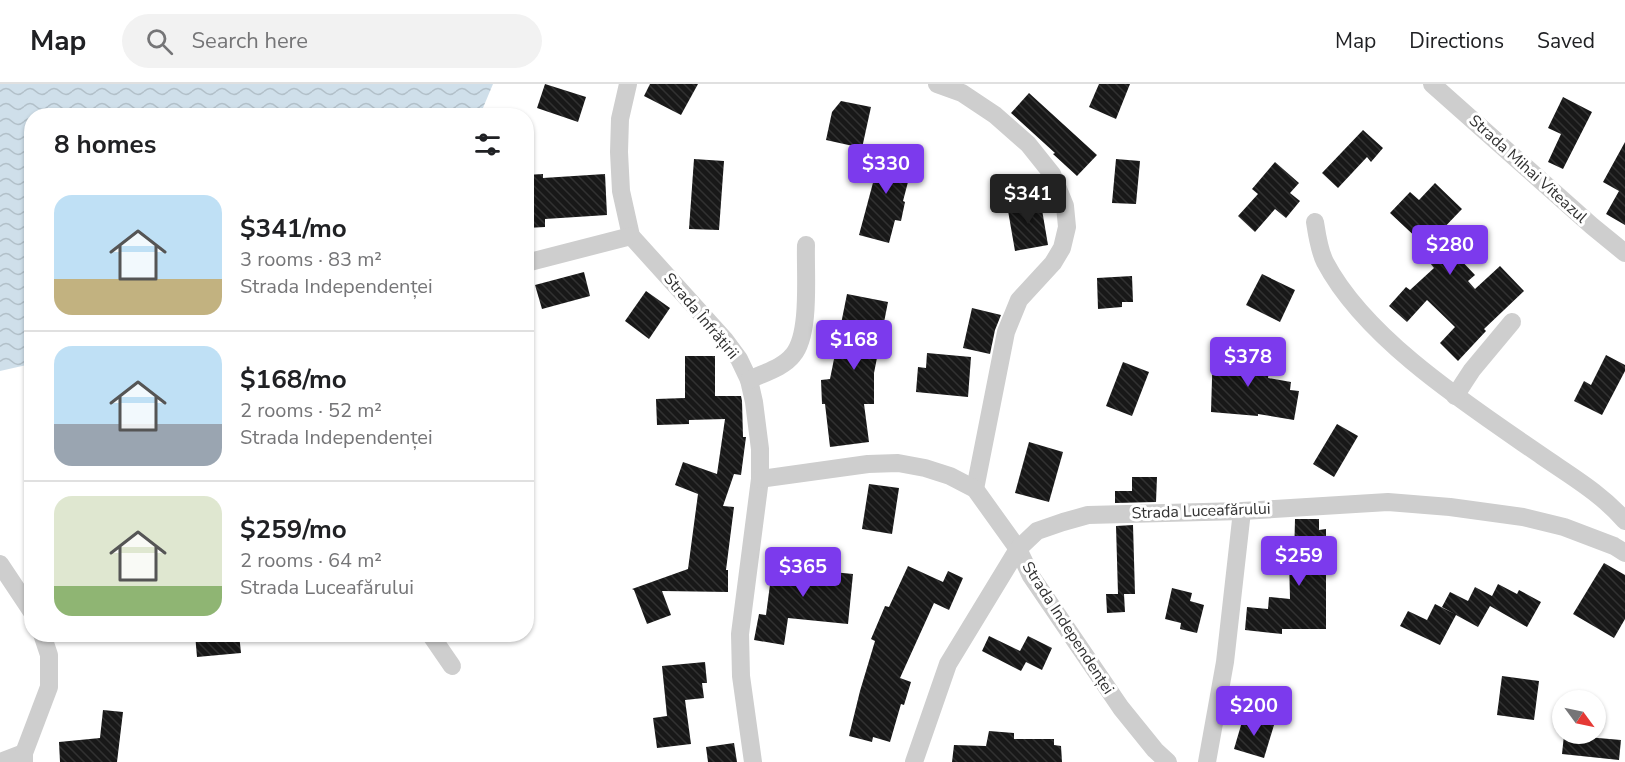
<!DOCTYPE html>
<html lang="en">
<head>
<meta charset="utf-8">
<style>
	body { margin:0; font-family:"Nunito Sans",sans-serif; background:#f2f2f2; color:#202124; height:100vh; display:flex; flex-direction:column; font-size:22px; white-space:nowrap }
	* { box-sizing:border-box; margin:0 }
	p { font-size:20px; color:#757577 }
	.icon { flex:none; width:33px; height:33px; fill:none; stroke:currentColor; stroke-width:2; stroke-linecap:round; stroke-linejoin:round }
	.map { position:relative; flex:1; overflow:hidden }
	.drawer { position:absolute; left:24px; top:24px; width:510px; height:534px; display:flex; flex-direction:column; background:#fff; border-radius:24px; box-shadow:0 2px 4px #0004 }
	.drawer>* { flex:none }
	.needle { width:39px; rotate:123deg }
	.tools { position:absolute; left:1552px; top:606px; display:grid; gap:12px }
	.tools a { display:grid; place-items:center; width:54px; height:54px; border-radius:50%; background:#fff; box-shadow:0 2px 4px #0004; font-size:30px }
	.price { position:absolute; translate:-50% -51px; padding:0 14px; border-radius:6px; background:#7c3aed; color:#fff; font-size:20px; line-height:39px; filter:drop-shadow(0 2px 3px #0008) }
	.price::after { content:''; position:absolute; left:50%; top:36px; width:18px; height:14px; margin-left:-9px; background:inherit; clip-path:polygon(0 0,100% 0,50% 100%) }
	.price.current { background:#222; color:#fff }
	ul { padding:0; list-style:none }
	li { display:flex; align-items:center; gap:18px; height:150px; padding:0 30px }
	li+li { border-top:2px solid #e0e0e0 }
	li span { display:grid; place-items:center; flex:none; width:168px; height:120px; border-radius:18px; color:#555 }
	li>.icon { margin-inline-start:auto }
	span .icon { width:72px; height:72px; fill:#fffc; stroke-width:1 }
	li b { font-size:26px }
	h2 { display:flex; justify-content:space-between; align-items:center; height:72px; padding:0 30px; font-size:26px }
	header { display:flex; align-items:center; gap:36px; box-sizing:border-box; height:84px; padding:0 30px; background:#fff; border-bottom:2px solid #e0e0e0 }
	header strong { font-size:28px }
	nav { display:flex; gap:33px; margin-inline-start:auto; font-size:21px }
	.search { width:420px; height:54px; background:#f2f2f2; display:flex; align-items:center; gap:15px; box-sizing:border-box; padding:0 21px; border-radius:33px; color:#757577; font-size:22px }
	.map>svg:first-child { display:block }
</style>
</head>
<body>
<header>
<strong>Map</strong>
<div class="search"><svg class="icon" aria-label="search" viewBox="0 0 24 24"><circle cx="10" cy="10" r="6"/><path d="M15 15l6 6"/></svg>Search here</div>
<nav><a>Map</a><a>Directions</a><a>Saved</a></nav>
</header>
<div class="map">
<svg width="1625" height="678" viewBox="0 0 1625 678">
	<defs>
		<pattern id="water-waves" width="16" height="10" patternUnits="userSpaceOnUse" patternTransform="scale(1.5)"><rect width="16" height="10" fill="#cfdfea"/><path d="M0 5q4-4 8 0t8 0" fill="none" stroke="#b2c0c9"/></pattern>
		<pattern id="building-back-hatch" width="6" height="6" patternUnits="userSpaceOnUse" patternTransform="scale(1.5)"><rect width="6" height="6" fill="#181818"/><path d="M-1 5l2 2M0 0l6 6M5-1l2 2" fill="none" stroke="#313131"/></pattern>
	</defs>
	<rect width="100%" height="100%" fill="#fff"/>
	<polygon fill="url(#water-waves)" points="0,0 493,0 480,31 32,32 31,280 0,287"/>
	<g fill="url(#building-back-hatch)">
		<polygon points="545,0 586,13 578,38 537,24"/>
		<polygon points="650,0 698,0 681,31 644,12"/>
		<polygon points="1099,0 1130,0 1116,35 1089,23"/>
		<polygon points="1029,9 1097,71 1077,92 1053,70 1055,69 1011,29"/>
		<polygon points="1563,13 1592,28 1563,85 1548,78 1561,50 1548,44"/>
		<polygon points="841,17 871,23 862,64 826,56 832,28"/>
		<polygon points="1363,46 1383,64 1371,78 1367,73 1338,104 1322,89"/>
		<polygon points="1625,58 1625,141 1606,130 1619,107 1603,98"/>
		<polygon points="877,65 914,75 903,117 905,118 901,137 895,136 889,159 859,151 874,95 870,94"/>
		<polygon points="694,75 724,77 719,146 689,145"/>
		<polygon points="1116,75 1140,77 1136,120 1112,119"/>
		<polygon points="1275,78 1299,99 1290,109 1300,117 1286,134 1275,125 1255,148 1238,132 1258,110 1252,105"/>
		<polygon points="543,90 543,94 605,90 607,131 545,135 545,143 526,144 526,91"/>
		<polygon points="1435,99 1462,125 1437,151 1475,191 1468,197 1475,205 1500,182 1524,207 1484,245 1486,247 1458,277 1440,259 1455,243 1427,216 1407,238 1389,222 1406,203 1410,206 1434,184 1430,179 1437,173 1390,129 1410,108 1419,116"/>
		<polygon points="1040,114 1048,161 1015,167 1007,121"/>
		<polygon points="584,188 590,212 542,225 535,201"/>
		<polygon points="1262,190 1295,206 1280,238 1246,221"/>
		<polygon points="1132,192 1133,218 1122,218 1122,223 1098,225 1097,194"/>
		<polygon points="646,207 670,224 649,255 625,237"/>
		<polygon points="847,210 888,218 874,289 874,320 864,320 869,358 830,363 825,320 822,320 821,296 830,295"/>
		<polygon points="972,224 1001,231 995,246 990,270 963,264"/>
		<polygon points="1213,262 1241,263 1240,281 1269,286 1268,294 1291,298 1290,306 1299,307 1294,336 1258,330 1258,332 1211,328"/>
		<polygon points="927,269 971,273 968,313 916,308 918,283 926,284"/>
		<polygon points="1606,271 1625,281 1625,287 1602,331 1574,317 1584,297 1591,301"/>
		<polygon points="685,272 715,272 715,312 741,312 742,317 743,353 746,353 741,391 734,390 723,422 734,423 726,486 728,486 728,508 662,507 671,531 647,540 634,506 632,505 688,485 698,410 675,401 683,378 717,390 725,335 689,336 689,340 657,341 656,315 685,314"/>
		<polygon points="1123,278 1149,288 1132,332 1106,322"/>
		<polygon points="1337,340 1358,352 1334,393 1313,380"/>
		<polygon points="1029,358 1063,368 1049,418 1015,409"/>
		<polygon points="1132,393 1157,393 1156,418 1115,419 1115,407 1132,407"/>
		<polygon points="869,400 899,404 892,450 862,445"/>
		<polygon points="1295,435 1319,435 1319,446 1326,445 1326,545 1282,545 1282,550 1245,546 1247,523 1268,525 1269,513 1290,515 1289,474 1294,474"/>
		<polygon points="1133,441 1135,510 1124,510 1125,528 1107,529 1106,510 1118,510 1116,442"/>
		<polygon points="774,470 803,473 802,485 853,490 848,540 788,534 784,561 754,556 759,530 766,531"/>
		<polygon points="1604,479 1625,491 1625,535 1614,554 1573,530"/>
		<polygon points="908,482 943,498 948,487 963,494 949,526 934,519 900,594 911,598 904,621 901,620 890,658 873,653 872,658 849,652 860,607 875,557 871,555 885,522 889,523"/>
		<polygon points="1498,500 1517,510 1519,506 1541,518 1527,543 1490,522 1478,543 1456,531 1440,561 1400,542 1408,527 1427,536 1435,520 1455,530 1442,523 1450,508 1468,517 1475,503 1492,512"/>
		<polygon points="1172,504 1192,509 1190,517 1204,521 1197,549 1180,545 1181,539 1165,535"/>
		<polygon points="195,550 239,550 241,569 197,573"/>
		<polygon points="989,552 1020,567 1028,552 1052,564 1042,586 1026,578 1021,587 982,567"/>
		<polygon points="705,578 707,599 702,599 704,614 685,616 691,660 657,664 653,634 667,632 662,582"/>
		<polygon points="1502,592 1539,597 1534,636 1497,631"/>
		<polygon points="103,626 123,628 117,678 60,678 59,658 100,654"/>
		<polygon points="1244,631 1274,641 1264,674 1234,665"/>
		<polygon points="989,647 1014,649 1014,655 1054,655 1054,661 1061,662 1062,678 952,678 954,661 986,662"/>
		<polygon points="1564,651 1621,656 1619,676 1562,670"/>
		<polygon points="734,659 737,678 708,678 706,663"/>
	</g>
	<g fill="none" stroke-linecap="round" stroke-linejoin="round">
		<g stroke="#cecece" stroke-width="18">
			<polyline points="628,0 620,35 619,68 621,107 631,152 725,256 739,275 749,296 754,318 760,365 760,395 740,550 741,592 753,678"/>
			<polyline points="937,0 962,9 995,31 1028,60 1052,90 1065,122 1067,143 1062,164 1053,179 1019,216 1006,248 975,405"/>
			<polyline points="1432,0 1592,142 1625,169"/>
			<path d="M1315 138C1317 151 1319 166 1325 178 1366 256 1471 323 1542 372 1571 392 1602 410 1625 437"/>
			<polyline points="526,179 631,152"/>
			<path d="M749 296C763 289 783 284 793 271 811 250 805 189 806 161"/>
			<polyline points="1455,312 1472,286 1512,238"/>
			<polyline points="760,395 868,380 898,379 925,384 950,392 975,405 1018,465 1031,492 1121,624 1155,666 1168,678"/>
			<polyline points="0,480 32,528"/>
			<polyline points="430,550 452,582"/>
			<polyline points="0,678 24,669"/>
			<polyline points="24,678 24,669 49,603 49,571 42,550"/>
			<polyline points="914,678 948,580 1018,465 1037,447 1063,438 1088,431 1242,427 1388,418 1450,423 1523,433 1564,443 1614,462 1625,469"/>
			<polyline points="1207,678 1225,578 1242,427"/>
		</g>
	</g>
	<g text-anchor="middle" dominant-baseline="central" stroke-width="6" stroke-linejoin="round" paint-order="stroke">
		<g font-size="16" fill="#313131" stroke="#fff">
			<text transform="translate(1528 85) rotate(42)">Strada Mihai Viteazul</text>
			<text transform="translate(701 232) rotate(50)">Strada Înfrățirii</text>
			<text transform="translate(1201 427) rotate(-2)">Strada Luceafărului</text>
			<text transform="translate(1068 544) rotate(57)">Strada Independenței</text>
		</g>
	</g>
</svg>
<div class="tools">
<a><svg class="needle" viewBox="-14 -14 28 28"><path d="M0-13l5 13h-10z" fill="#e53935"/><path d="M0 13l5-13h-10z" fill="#757577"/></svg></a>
</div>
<b class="price" style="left:886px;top:111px">$330</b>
<b class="price current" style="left:1028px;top:141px">$341</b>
<b class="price" style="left:1450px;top:192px">$280</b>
<b class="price" style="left:854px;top:287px">$168</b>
<b class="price" style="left:1248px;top:304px">$378</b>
<b class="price" style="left:1299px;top:503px">$259</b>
<b class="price" style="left:803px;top:514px">$365</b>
<b class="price" style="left:1254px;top:653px">$200</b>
<section class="drawer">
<h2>8 homes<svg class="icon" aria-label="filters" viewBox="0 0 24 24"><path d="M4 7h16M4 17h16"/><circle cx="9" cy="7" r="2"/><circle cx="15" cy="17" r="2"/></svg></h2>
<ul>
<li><span style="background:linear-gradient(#bfe0f5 70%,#c2b280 0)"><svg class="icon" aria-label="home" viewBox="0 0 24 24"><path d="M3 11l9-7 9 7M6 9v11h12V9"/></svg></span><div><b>$341/mo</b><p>3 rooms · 83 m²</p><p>Strada Independenței</p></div></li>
<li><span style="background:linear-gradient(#bfe0f5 65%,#9aa5b1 0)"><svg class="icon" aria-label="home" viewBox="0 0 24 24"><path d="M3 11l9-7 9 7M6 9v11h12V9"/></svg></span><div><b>$168/mo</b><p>2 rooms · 52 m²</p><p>Strada Independenței</p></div></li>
<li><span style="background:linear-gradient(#dfe7d0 75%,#8fb573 0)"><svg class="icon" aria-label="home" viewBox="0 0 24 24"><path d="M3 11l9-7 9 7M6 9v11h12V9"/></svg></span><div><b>$259/mo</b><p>2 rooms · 64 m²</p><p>Strada Luceafărului</p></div></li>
</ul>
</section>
</div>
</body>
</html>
